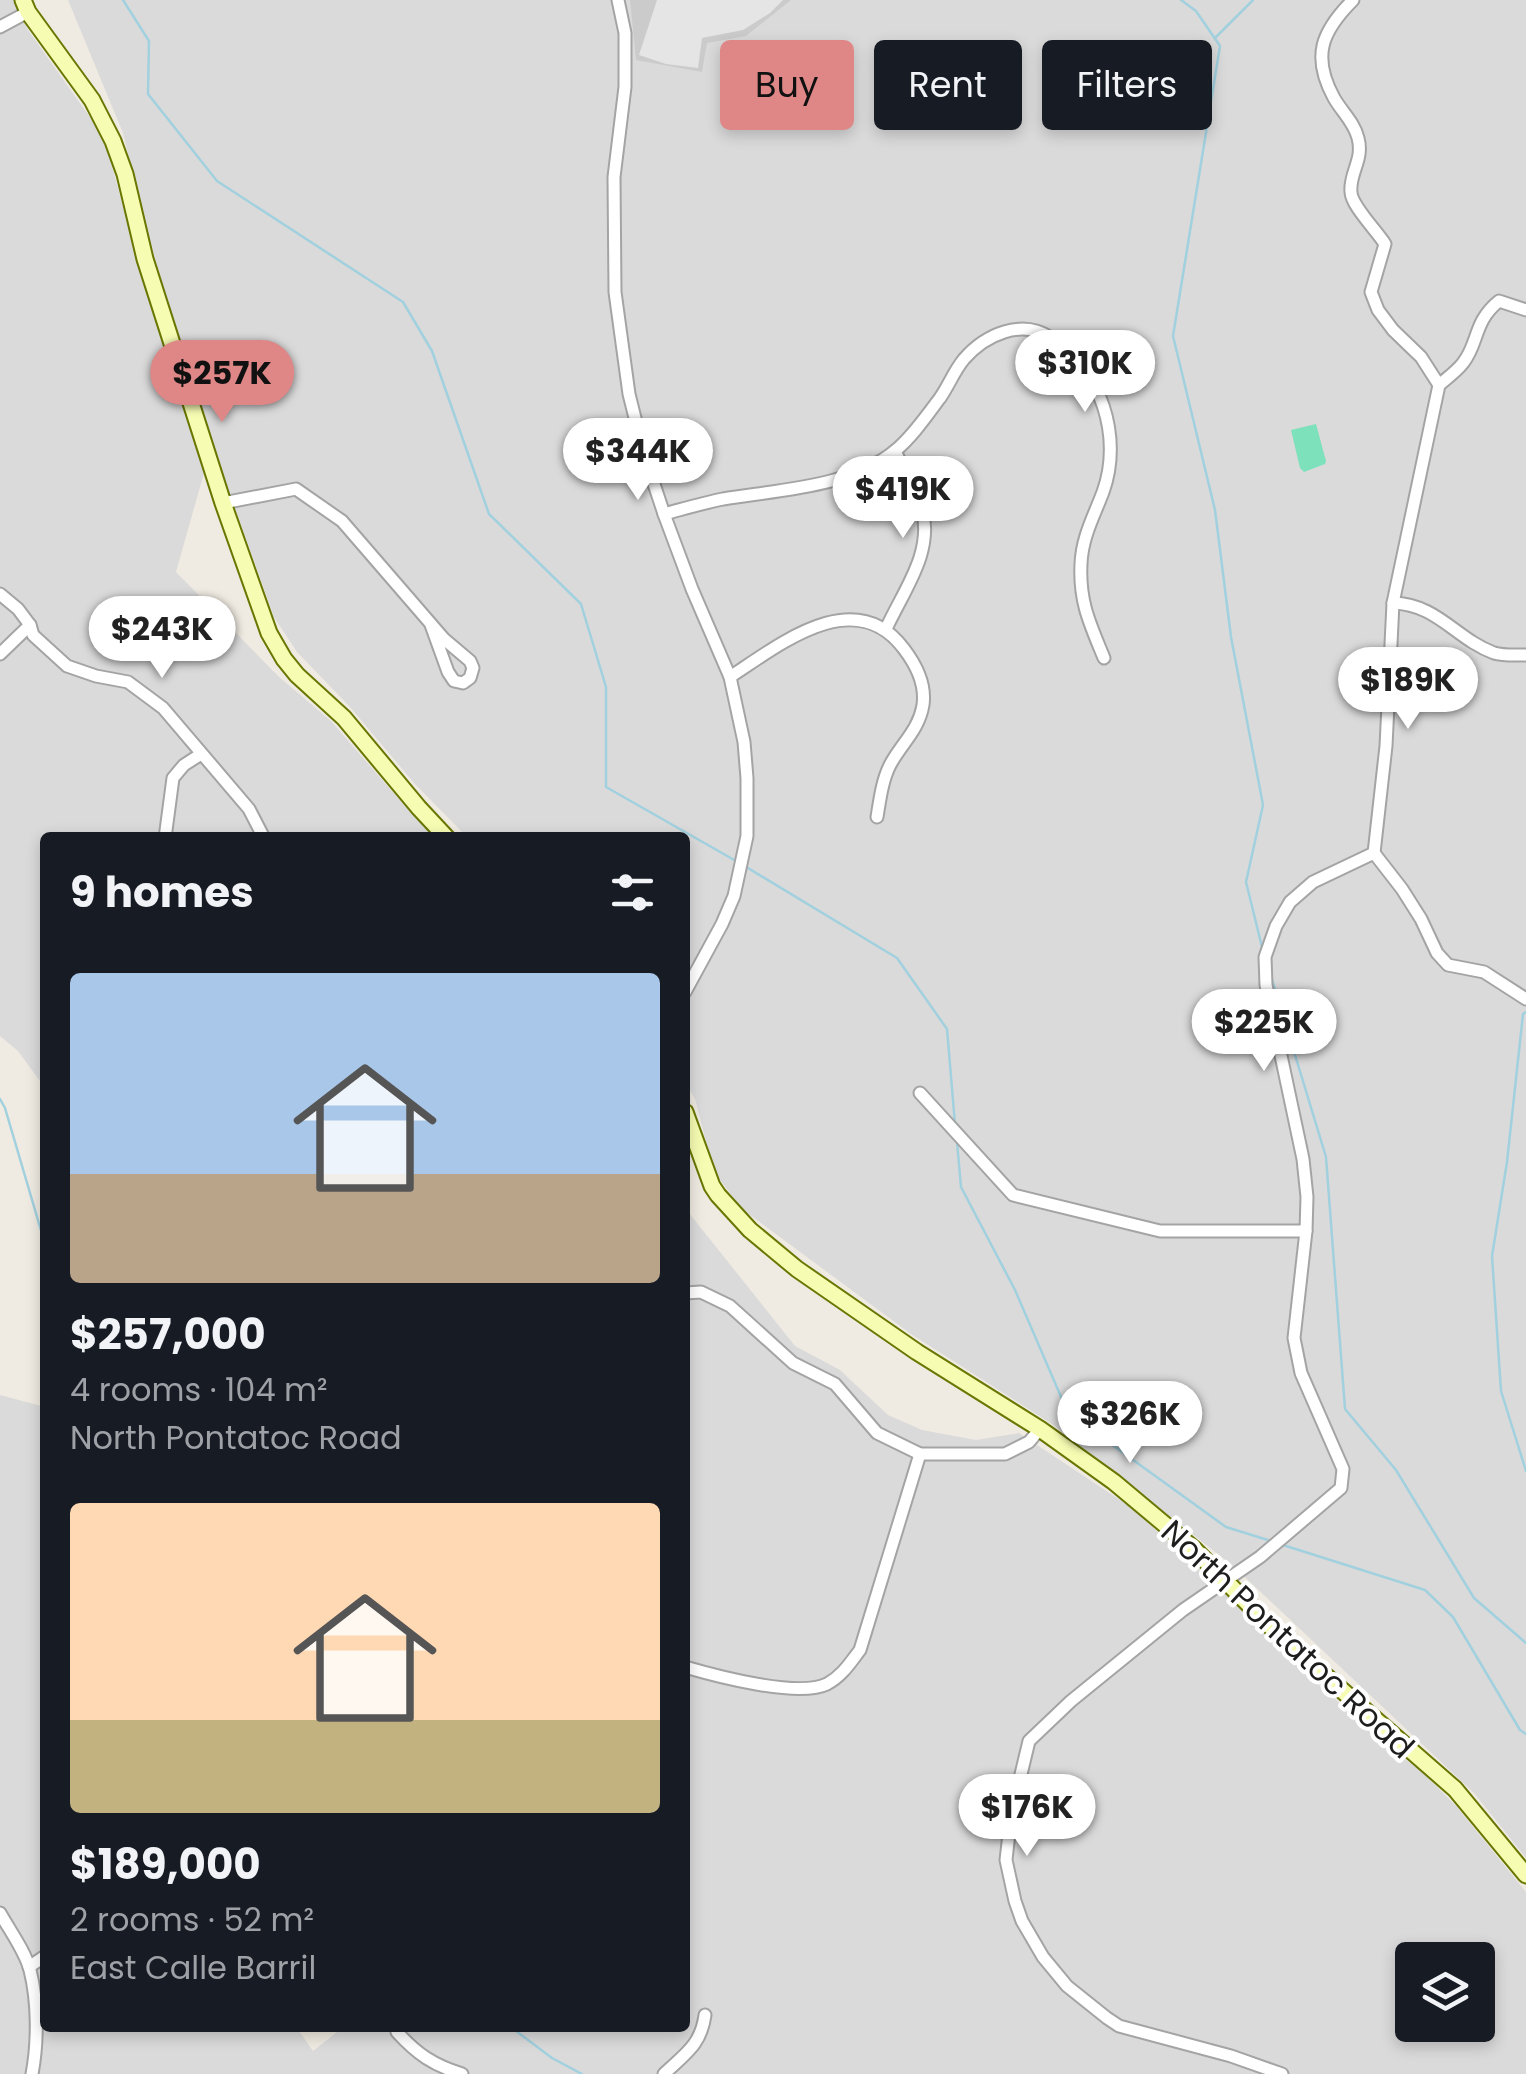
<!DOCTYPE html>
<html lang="en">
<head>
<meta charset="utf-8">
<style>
	body { margin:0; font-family:Poppins,sans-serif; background:#242831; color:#f1f3f6; height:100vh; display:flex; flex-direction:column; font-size:38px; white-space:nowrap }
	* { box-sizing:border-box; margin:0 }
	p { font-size:32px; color:#9ea1a6 }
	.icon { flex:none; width:55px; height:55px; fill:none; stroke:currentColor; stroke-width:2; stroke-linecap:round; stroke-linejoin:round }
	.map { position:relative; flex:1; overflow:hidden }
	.panel { position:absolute; left:40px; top:832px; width:650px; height:1200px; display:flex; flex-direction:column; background:#171b24; border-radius:10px; box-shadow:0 5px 15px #0003 }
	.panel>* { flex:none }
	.banner { position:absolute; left:720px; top:40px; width:655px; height:90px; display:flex; gap:20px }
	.fabs { position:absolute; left:1395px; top:1942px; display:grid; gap:20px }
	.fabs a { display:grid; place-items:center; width:100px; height:100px; border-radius:10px; background:#171b24; box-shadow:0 5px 15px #0003; font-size:50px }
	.price { position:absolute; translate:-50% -85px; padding:0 22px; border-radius:35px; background:#fff; color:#222; font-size:32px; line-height:65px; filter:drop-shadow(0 2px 5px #0008) }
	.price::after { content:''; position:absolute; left:50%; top:60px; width:30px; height:22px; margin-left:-15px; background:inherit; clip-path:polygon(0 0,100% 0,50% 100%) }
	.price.active { background:#df8787; color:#111 }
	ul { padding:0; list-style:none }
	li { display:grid; align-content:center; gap:20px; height:530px; padding:0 30px }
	li span { display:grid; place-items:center; height:310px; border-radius:10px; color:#555 }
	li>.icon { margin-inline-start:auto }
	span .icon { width:180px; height:180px; fill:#fffc; stroke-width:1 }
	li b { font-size:42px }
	h2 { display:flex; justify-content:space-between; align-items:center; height:120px; padding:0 30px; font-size:42px }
	.chip { padding:0 35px; border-radius:10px; background:#171b24; box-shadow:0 5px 15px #0003; font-size:35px; line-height:90px }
	.chip.active { background:#df8787; color:#111 }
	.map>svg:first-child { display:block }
</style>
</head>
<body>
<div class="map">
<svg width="1526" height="2074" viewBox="0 0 1526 2074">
	<rect width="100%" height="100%" fill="#efebe2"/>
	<g fill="#dbdada" fill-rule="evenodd">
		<polygon points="0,0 14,0 28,30 99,130 110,159 141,271 204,473 176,572 278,676 331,721 403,804 435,837 45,838 45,1088 18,1051 0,1036"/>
		<polygon points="68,0 1526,0 1526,1858 1474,1793 1233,1566 1055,1426 911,1334 742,1209 714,1172 695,1099 685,1082 685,838 467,837 414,783 350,707 297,652 274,617 189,379 143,216 123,133"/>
		<path d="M685 1208 795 1346 840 1370 888 1415 922 1430 976 1440 1019 1433 1129 1506 1197 1567 1375 1737 1421 1771 1456 1806 1526 1892V2074H0V1395L45 1407V2028H297L313 2051 342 2028H685ZM1412 1960H1478V2025H1412Z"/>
	</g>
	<polygon fill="#cbcbcb" points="630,0 791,0 746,36 707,43 702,72 636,60"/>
	<polygon fill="#7de1bb" points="1316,424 1326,461 1325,464 1304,472 1300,468 1291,430"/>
	<polygon fill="#e5e5e5" points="657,0 783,0 770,13 743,30 702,38 698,68 666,64 639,55"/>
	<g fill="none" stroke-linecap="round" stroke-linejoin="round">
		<g stroke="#a1d0de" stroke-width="2.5">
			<polyline points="123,0 149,41 148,94 217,181 403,302 432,351 489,514 581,604 606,687 606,787 736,861"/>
			<polyline points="1181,0 1196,11 1220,46 1173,336 1215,510 1231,637 1263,805 1246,882 1262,947"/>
			<polyline points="1215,38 1253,0"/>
			<polyline points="743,865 897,958 947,1029 955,1124"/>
			<polyline points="1272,979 1326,1157 1345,1409 1396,1470 1474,1598 1526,1643"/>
			<polyline points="1526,1012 1523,1014 1507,1162 1492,1256 1501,1391 1526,1471"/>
			<polyline points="0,1099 5,1108 45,1244"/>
			<polyline points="957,1142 961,1187 1015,1290 1068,1413 1226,1527 1271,1541"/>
			<polyline points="1283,1545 1425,1590 1453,1617 1520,1730 1526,1734"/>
			<polyline points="512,2028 552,2058 582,2074"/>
		</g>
		<g stroke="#a4a4a4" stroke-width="15">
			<g id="street">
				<polyline points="618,0 625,33 625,87 614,177 615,292 629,394 644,454 664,514 692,589 730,677 744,742 747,778 747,836 734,896 722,924 685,992"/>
				<path d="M1353 0C1322 31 1311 56 1334 98 1342 112 1354 122 1358 138 1364 160 1349 173 1351 192 1351 205 1376 230 1385 244L1371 292 1378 310 1393 330 1421 357 1439 385"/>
				<polyline points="0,27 28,12"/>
				<polyline points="223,503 296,489 342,521 444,639 470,661 473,668 470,678 463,683 454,681 448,672 431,625"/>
				<path d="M664 514C683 509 703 503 723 499 777 490 853 487 896 450 913 436 927 415 940 398 949 385 954 371 964 359 985 335 1021 318 1051 338 1101 369 1123 437 1103 492 1094 516 1082 537 1081 564 1079 602 1090 624 1104 658"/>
				<polyline points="0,594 18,609 30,625 33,635 67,666 96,676 128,682 163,708 249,809 264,838"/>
				<path d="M1393 603C1437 604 1456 639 1494 653 1504 656 1515 655 1526 655"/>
				<path d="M886 629C903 591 934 553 922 509 917 490 903 470 895 451"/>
				<polyline points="0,654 30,625"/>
				<path d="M730 677C779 645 855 583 904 649 917 666 926 684 923 705 919 730 901 744 890 765 882 781 880 799 877 817"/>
				<polyline points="165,838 173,778 184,765 201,754"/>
				<path d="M1374 853 1386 746 1393 603 1439 385C1447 378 1457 371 1463 363 1479 343 1473 322 1499 301L1526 310"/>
				<polyline points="920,1093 1013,1195 1160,1231 1306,1231"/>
				<polyline points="685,1293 701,1292 730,1306 793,1363 835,1384 877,1433 920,1454 1005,1454 1029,1442 1040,1429"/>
				<path d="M685 1667C716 1676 798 1698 827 1684 842 1676 850 1663 860 1650L920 1454"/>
				<path d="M0 1913C10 1931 25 1951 30 1970 38 2002 38 2042 32 2074"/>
				<polyline points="29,1967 45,1956"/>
				<path d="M396 2028 397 2032C417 2054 433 2065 462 2074"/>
				<path d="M664 2074C685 2054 701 2045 705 2015"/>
				<polyline points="1282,2074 1231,2056 1119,2026 1107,2018 1067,1986 1043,1957 1022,1921 1015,1901 1006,1860 1011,1816 1029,1741 1071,1701 1183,1610 1260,1557 1341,1488 1343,1469 1301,1373 1294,1338 1306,1231 1307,1197 1303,1159 1266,985 1265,957 1276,926 1290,902 1313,882 1374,853 1402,889 1421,919 1437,953 1448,965 1484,972 1526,999"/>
			</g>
		</g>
		<g stroke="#697701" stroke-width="19">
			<g id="secondary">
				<polyline points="23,0 28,12 92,100 113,141 125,174 145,259 223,503 269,633 284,659 297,675 344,718 419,808 447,838"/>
				<polyline points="685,1112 712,1186 718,1195 750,1230 797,1269 917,1352 1040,1429 1114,1482 1194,1549 1281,1637 1455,1789 1526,1875"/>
			</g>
		</g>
		<use href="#street" stroke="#fff" stroke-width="11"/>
		<use href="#secondary" stroke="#f7fcb3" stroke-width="15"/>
	</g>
	<g text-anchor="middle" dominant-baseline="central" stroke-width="8" stroke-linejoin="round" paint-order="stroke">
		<g font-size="32" fill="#1d1d1d" stroke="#fff">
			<text transform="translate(1288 1639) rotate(43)">North Pontatoc Road</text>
		</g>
	</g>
</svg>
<div class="fabs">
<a><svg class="icon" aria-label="layers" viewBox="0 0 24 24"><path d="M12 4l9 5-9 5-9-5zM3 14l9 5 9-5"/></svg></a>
</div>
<b class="price" style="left:1085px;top:415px">$310K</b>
<b class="price active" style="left:222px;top:425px">$257K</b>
<b class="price" style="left:638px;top:503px">$344K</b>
<b class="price" style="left:903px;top:541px">$419K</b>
<b class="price" style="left:162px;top:681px">$243K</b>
<b class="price" style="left:1408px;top:732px">$189K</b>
<b class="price" style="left:1264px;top:1074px">$225K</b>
<b class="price" style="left:1130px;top:1466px">$326K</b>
<b class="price" style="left:1027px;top:1859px">$176K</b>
<div class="banner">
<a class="chip active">Buy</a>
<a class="chip">Rent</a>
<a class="chip">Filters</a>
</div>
<section class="panel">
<h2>9 homes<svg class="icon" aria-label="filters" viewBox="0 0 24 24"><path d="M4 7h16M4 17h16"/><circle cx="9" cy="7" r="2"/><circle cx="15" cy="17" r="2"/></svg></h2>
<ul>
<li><span style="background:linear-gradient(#a9c7e8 65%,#b9a48a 0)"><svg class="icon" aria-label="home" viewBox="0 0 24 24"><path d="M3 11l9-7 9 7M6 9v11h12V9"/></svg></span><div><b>$257,000</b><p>4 rooms · 104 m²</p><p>North Pontatoc Road</p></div></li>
<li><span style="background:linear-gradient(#ffd9b3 70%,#c2b280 0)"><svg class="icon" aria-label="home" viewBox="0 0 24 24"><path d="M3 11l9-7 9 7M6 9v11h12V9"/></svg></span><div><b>$189,000</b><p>2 rooms · 52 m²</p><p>East Calle Barril</p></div></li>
</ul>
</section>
</div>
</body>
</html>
